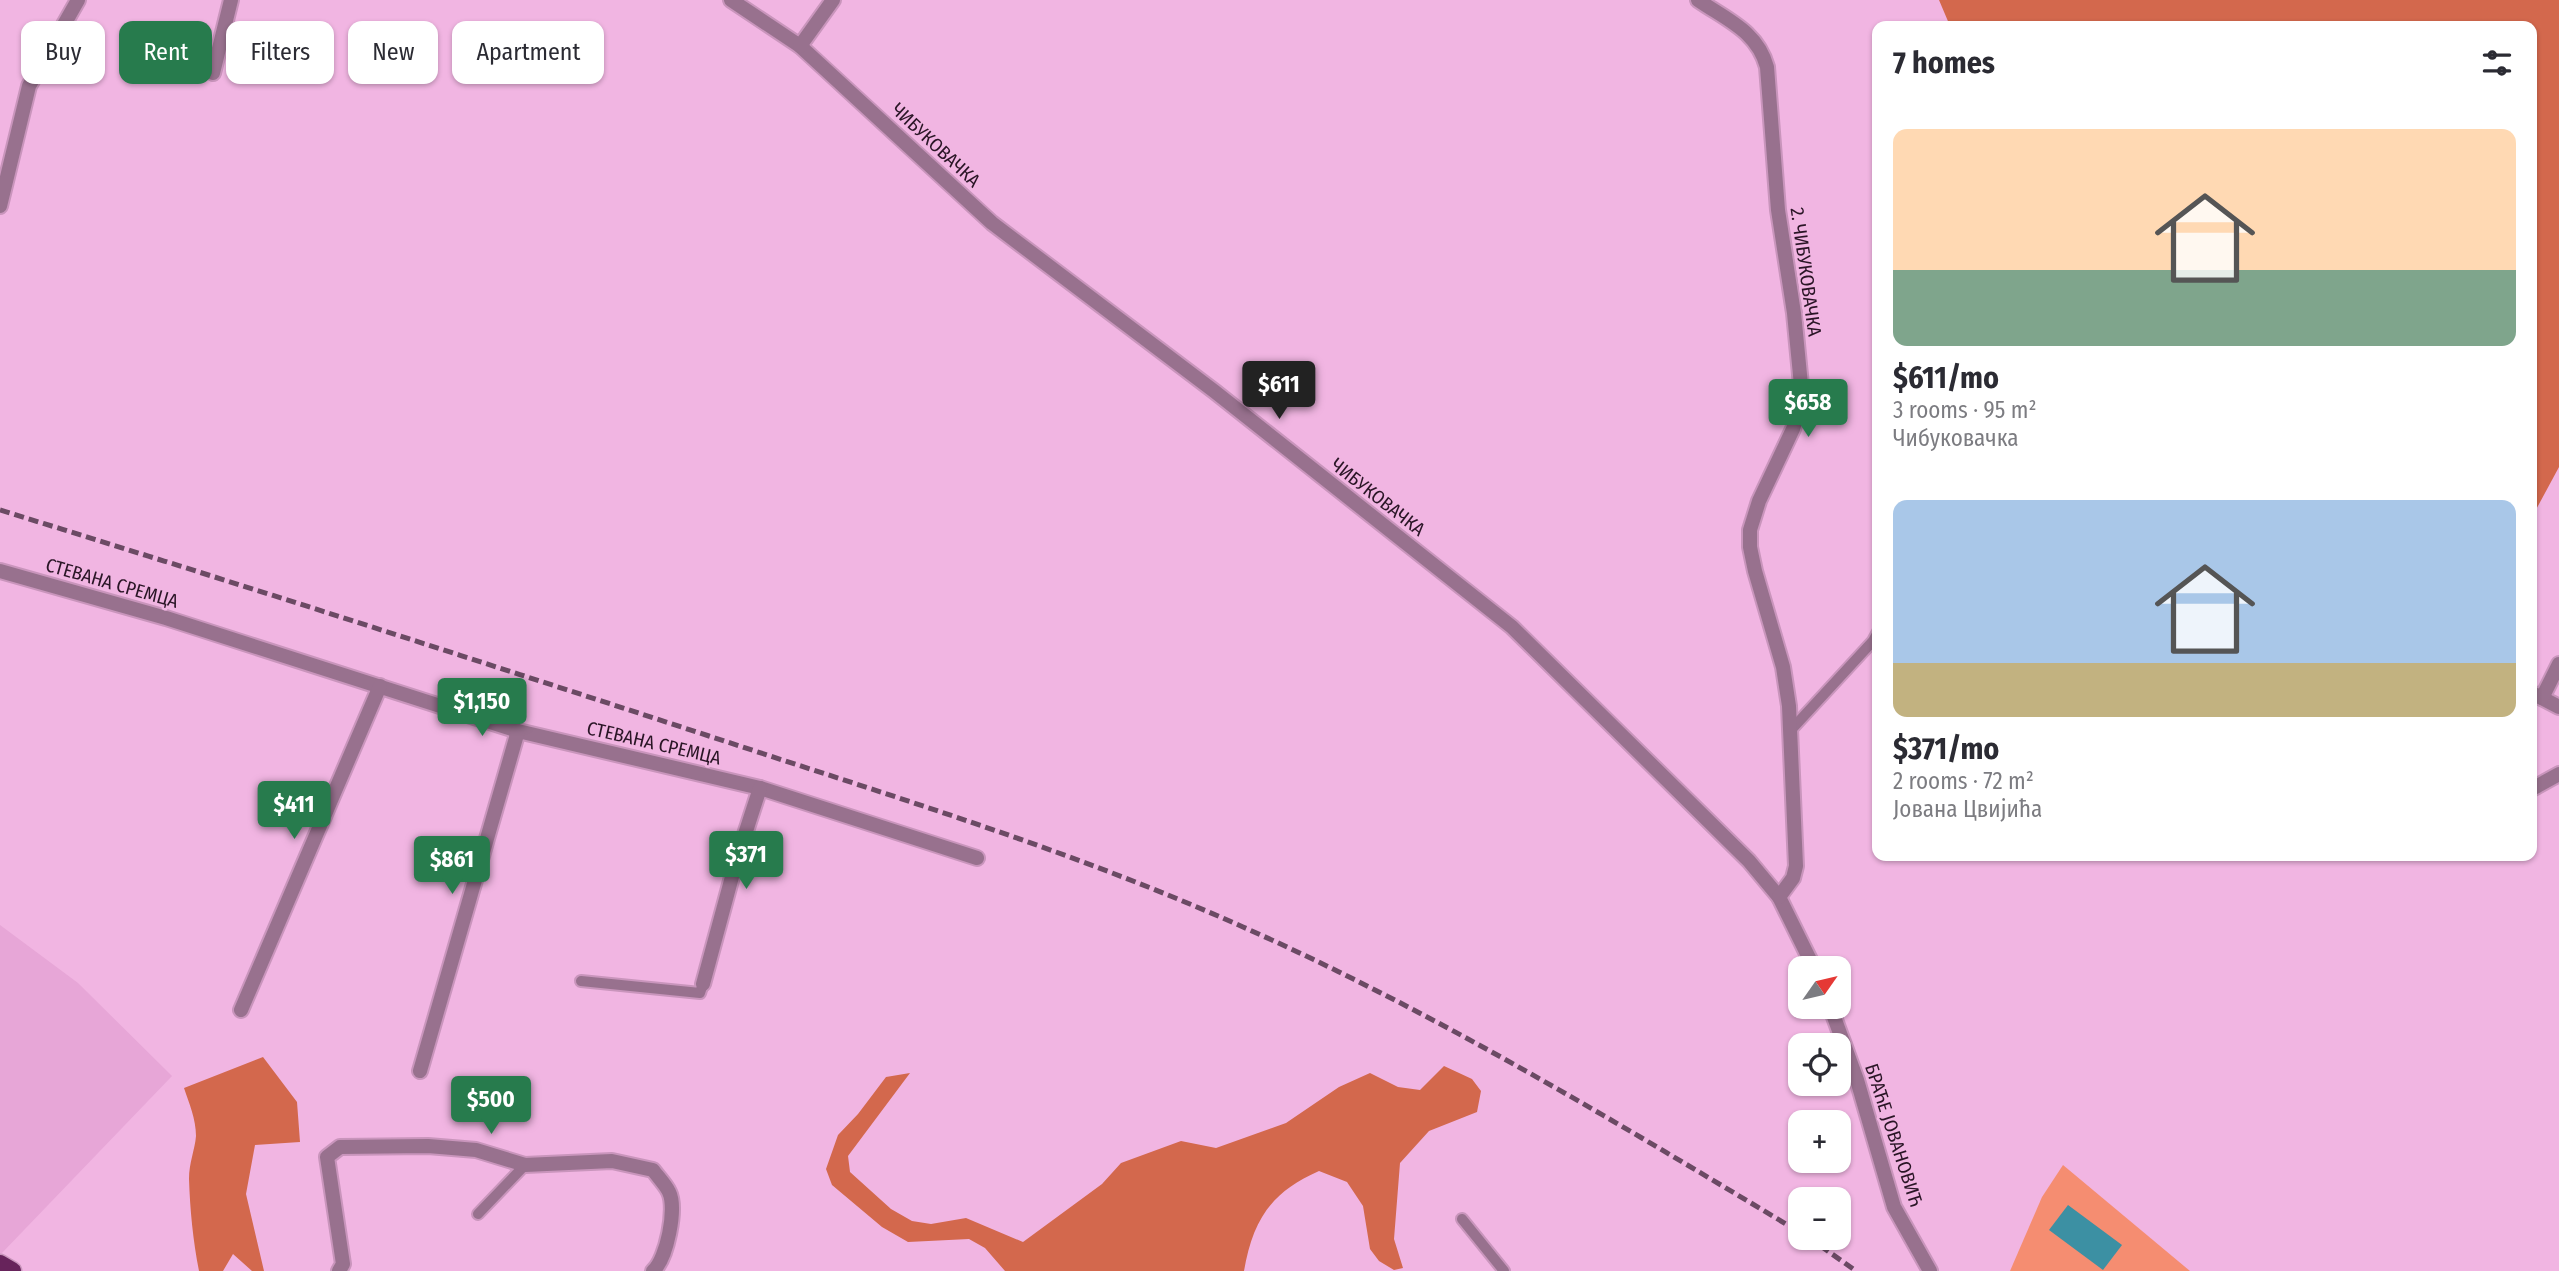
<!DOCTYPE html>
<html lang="en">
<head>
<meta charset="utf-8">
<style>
	body { margin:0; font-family:"Fira Sans Condensed",sans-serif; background:#f7f7f7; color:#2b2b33; height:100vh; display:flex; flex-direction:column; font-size:26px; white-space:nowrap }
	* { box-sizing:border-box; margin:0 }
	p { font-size:23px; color:#7c7c81 }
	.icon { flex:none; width:38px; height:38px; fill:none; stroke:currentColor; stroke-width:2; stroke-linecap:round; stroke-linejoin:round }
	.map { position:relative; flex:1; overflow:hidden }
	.drawer { position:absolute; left:1872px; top:21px; width:665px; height:840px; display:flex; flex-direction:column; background:#fff; border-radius:14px; box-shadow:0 2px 5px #0004 }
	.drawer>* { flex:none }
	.banner { position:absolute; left:21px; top:21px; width:665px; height:63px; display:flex; gap:14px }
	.needle { width:46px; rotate:56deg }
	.buttons { position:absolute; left:1788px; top:956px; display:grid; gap:14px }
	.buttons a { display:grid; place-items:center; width:63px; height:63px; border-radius:14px; background:#fff; box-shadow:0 2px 5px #0004; font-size:35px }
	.price { position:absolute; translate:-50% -60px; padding:0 16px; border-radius:7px; background:#277b4d; color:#fff; font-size:23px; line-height:46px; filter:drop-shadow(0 2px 4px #0008) }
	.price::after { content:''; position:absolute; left:50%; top:42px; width:21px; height:16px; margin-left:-10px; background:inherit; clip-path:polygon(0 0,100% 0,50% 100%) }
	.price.on { background:#222; color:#fff }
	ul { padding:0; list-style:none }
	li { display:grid; align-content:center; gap:14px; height:371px; padding:0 21px }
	li span { display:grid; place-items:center; height:217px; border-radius:14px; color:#555 }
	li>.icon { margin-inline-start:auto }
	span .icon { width:126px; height:126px; fill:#fffc; stroke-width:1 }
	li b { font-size:30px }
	h2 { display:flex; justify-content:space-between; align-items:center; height:84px; padding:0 21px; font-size:30px }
	.pill { padding:0 24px; border-radius:14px; background:#fff; box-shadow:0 2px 5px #0004; font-size:24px; line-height:63px }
	.pill.on { background:#277b4d; color:#fff }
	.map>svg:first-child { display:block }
</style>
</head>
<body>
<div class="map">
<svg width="2559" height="1271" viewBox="0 0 2559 1271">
	<rect width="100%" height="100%" fill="#f1b5e2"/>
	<polygon fill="#e7a6d7" points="0,925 78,983 172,1076 0,1255"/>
	<polygon fill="#f58d71" points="2063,1165 2190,1271 2010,1271 2042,1197"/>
	<g fill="#d3684d">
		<polygon points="1939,0 2559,0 2559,467 2532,517 2532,26 1950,26"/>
		<path d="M263 1057 297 1102 300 1142 255 1145 246 1194 264 1271H252L233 1254 223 1271H199C193 1240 190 1210 189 1179 189 1163 195 1149 196 1136 196 1119 189 1103 184 1088Z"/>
		<path d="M1444 1066 1472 1079 1481 1091 1477 1112 1429 1131 1400 1163 1394 1239 1403 1268 1394 1270 1379 1261 1370 1249 1363 1206 1347 1182 1319 1171C1271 1192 1253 1220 1244 1271H1005L985 1248 969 1239 908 1242 882 1227 832 1185 826 1169 838 1135 858 1114 886 1077 910 1073 848 1156 850 1172 891 1209 912 1221 931 1224 966 1218 1023 1242 1102 1184 1121 1163 1181 1141 1216 1148 1286 1123 1339 1087 1370 1073 1398 1087 1420 1090Z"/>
	</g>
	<polygon fill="#3c90a3" points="2068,1205 2122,1245 2103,1270 2049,1230"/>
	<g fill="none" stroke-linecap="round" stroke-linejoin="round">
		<g stroke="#c995bc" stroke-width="14">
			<g id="lane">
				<polyline points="1791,730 1873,641 1878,632"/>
				<polyline points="581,981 700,993 703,984"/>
				<polyline points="478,1214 525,1165"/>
				<polyline points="1462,1219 1504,1271"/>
			</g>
		</g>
		<g stroke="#c995bc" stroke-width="18">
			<g id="street">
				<polyline points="731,0 800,46 992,223 1214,391 1512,627 1749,861 1779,897 1814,968"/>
				<path d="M1698 0C1727 20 1757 31 1767 67L1778 210 1794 313 1801 385 1800 406 1793 429 1759 501 1750 530V547L1755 571 1783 667 1789 706 1796 866 1793 878 1779 897"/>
				<polyline points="800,46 833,0"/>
				<polyline points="213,73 231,0"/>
				<polyline points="0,206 29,86 78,0"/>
				<polyline points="0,571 166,618 518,731 760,788 977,858"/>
				<polyline points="2532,693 2559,707"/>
				<polyline points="2542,698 2559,664"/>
				<polyline points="2532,789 2559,774"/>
				<polyline points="703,984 736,862 760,788"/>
				<polyline points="1830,1006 1857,1080 1894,1207 1930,1271"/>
				<polyline points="241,1010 380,686"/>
				<polyline points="420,1071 518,731"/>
				<path d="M339 1271 343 1264 327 1157 340 1147 428 1146 476 1150 525 1165 612 1161 653 1170C658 1177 666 1185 669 1192 677 1208 667 1259 653 1271"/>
			</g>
		</g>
		<g stroke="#c995bc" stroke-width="21">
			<polyline id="primary" points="0,1264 12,1271"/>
		</g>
		<use href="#lane" stroke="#98718e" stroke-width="10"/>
		<use href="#street" stroke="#98718e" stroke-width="14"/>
		<use href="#primary" stroke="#67235b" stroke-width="18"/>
		<g stroke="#6b4a64" stroke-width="5" stroke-dasharray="10 5" stroke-linecap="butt">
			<path d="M0 510C237 583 473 659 709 736 888 795 1071 850 1243 927 1437 1013 1619 1124 1801 1233"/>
			<polyline points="1808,1237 1856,1271"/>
		</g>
	</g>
	<g text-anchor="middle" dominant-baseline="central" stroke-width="5" stroke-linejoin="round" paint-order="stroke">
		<g font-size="19" fill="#2a1526" stroke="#f1b5e2">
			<text transform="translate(936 145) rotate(43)">ЧИБУКОВАЧКА</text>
			<text transform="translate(1806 272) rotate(82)">2. ЧИБУКОВАЧКА</text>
			<text transform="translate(1378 497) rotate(38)">ЧИБУКОВАЧКА</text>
			<text transform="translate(112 583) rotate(16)">СТЕВАНА СРЕМЦА</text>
			<text transform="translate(654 743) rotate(13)">СТЕВАНА СРЕМЦА</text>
			<text transform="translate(1894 1135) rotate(72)">БРАЋЕ ЈОВАНОВИЋ</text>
		</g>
	</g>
</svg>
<div class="buttons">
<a><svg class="needle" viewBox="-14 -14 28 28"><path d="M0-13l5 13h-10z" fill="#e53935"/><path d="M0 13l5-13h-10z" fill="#7c7c81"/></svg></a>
<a><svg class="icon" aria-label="locate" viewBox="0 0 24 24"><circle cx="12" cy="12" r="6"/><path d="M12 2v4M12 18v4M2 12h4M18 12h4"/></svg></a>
<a>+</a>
<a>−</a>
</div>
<b class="price on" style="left:1279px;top:421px">$611</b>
<b class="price" style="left:1808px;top:439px">$658</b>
<b class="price" style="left:482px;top:738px">$1,150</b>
<b class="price" style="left:294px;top:841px">$411</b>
<b class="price" style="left:746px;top:891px">$371</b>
<b class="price" style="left:452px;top:896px">$861</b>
<b class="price" style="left:491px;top:1136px">$500</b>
<div class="banner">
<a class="pill">Buy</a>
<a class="pill on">Rent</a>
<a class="pill">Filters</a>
<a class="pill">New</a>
<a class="pill">Apartment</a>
</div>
<section class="drawer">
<h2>7 homes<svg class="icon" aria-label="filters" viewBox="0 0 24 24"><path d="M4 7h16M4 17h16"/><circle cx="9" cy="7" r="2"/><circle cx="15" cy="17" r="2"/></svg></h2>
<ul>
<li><span style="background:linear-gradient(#ffd9b3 65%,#7fa58c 0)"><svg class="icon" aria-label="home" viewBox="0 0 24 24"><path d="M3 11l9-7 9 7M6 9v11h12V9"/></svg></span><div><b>$611/mo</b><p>3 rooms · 95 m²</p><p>Чибуковачка</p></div></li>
<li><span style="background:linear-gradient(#a9c7e8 75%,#c2b280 0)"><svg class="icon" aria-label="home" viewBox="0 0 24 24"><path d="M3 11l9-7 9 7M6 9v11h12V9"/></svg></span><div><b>$371/mo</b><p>2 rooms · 72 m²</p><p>Јована Цвијића</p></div></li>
</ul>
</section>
</div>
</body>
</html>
